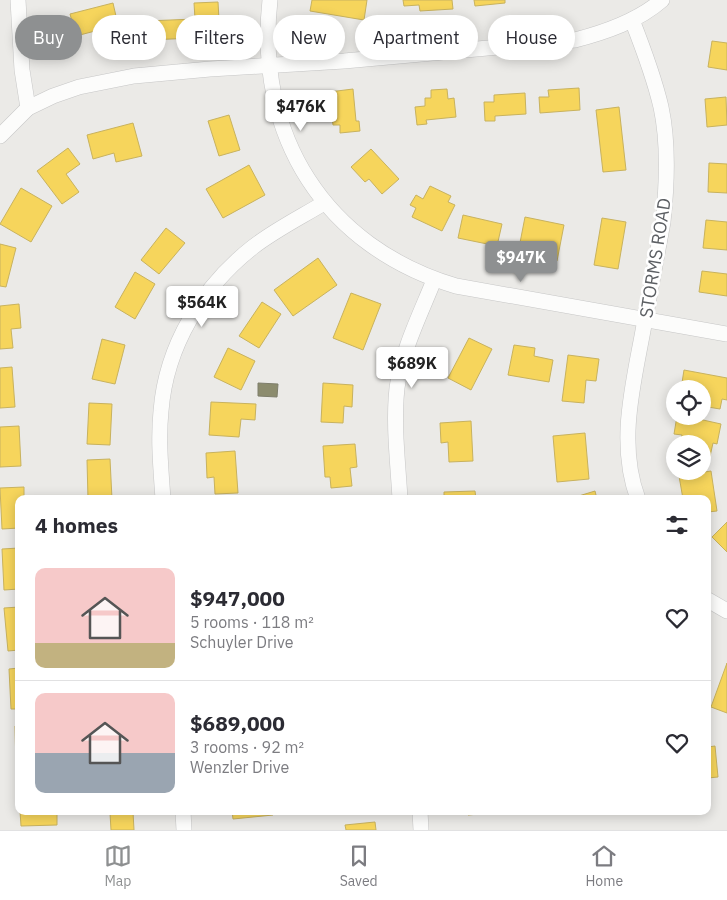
<!DOCTYPE html>
<html lang="en">
<head>
<meta charset="utf-8">
<style>
	body { margin:0; font-family:"IBM Plex Sans",sans-serif; background:#f2f2f3; color:#2b2b33; height:100vh; display:flex; flex-direction:column; font-size:19px; white-space:nowrap }
	* { box-sizing:border-box; margin:0 }
	p { font-size:16px; color:#7c7c81 }
	.icon { flex:none; width:28px; height:28px; fill:none; stroke:currentColor; stroke-width:2; stroke-linecap:round; stroke-linejoin:round }
	.map { position:relative; flex:1; overflow:hidden }
	.side { position:absolute; left:15px; top:495px; width:696px; height:320px; display:flex; flex-direction:column; background:#fff; border-radius:10px; box-shadow:0 2px 12px #0003 }
	.side>* { flex:none }
	.banner { position:absolute; left:15px; top:15px; width:698px; height:45px; display:flex; gap:10px }
	.fabs { position:absolute; left:666px; top:380px; display:grid; gap:10px }
	.fabs a { display:grid; place-items:center; width:45px; height:45px; border-radius:50%; background:#fff; box-shadow:0 2px 12px #0003; font-size:25px }
	.price { position:absolute; translate:-50% -42px; padding:0 11px; border-radius:5px; background:#fff; color:#222; font-size:16px; line-height:32px; filter:drop-shadow(0 1px 2px #0008) }
	.price::after { content:''; position:absolute; left:50%; top:30px; width:15px; height:11px; margin-left:-8px; background:inherit; clip-path:polygon(0 0,100% 0,50% 100%) }
	.price.selected { background:#8e9091; color:#fff }
	ul { padding:0; list-style:none }
	li { display:flex; align-items:center; gap:15px; height:125px; padding:0 20px }
	li+li { border-top:1px solid #e1e1e2 }
	li span { display:grid; place-items:center; flex:none; width:140px; height:100px; border-radius:10px; color:#555 }
	li>.icon { margin-inline-start:auto }
	span .icon { width:60px; height:60px; fill:#fffc; stroke-width:1 }
	li b { font-size:21px }
	h2 { display:flex; justify-content:space-between; align-items:center; height:60px; padding:0 20px; font-size:21px }
	.chip { padding:0 18px; border-radius:22px; background:#fff; box-shadow:0 2px 12px #0003; font-size:18px; line-height:45px }
	.chip.selected { background:#8e9091; color:#fff }
	.dock { display:flex; justify-content:space-around; align-items:center; height:70px; border-top:1px solid #e1e1e2; background:#fff; font-size:14px; color:#7c7c81 }
	.dock a { display:grid; justify-items:center; gap:2px }
	.dock .selected { color:#8e9091 }
	.map>svg:first-child { display:block }
</style>
</head>
<body>
<div class="map">
<svg width="727" height="830" viewBox="0 0 727 830">
	<rect width="100%" height="100%" fill="#ebeae7"/>
	<g fill="#f6d55c" stroke="#c8b25e">
		<polygon points="312,0 367,0 364,20 310,11"/>
		<polygon points="403,0 452,0 453,9 420,11 419,5 404,6"/>
		<polygon points="474,0 505,0 505,3 475,6"/>
		<polygon points="218,2 220,37 147,40 146,21 195,19 194,3"/>
		<polygon points="113,3 118,25 76,36 70,14"/>
		<polygon points="712,41 727,43 727,70 708,67"/>
		<polygon points="579,88 580,110 540,113 539,97 549,97 548,90"/>
		<polygon points="353,89 356,121 359,121 360,131 340,133 340,125 333,125 329,92"/>
		<polygon points="447,89 448,99 454,98 456,117 426,120 427,124 417,125 415,107 425,106 425,98 431,98 431,90"/>
		<polygon points="525,93 526,114 495,116 495,121 485,121 484,102 494,102 494,95"/>
		<polygon points="726,97 727,125 707,127 705,99"/>
		<polygon points="619,107 626,170 603,172 596,110"/>
		<polygon points="229,115 240,150 219,156 208,121"/>
		<polygon points="133,123 142,156 116,162 114,153 93,159 87,135"/>
		<polygon points="68,148 80,164 66,174 79,192 62,204 37,171"/>
		<polygon points="371,149 399,179 382,194 369,179 365,182 351,167"/>
		<polygon points="709,163 727,164 727,193 708,192"/>
		<polygon points="249,165 265,195 223,218 206,189"/>
		<polygon points="430,186 451,196 448,202 455,205 442,231 412,217 416,208 410,205 416,195 423,199"/>
		<polygon points="21,188 52,206 31,242 0,224"/>
		<polygon points="463,215 502,224 497,246 458,238"/>
		<polygon points="525,217 564,225 557,261 518,253"/>
		<polygon points="602,218 626,222 618,269 594,265"/>
		<polygon points="706,220 727,222 727,250 703,248"/>
		<polygon points="166,228 185,243 159,274 141,260"/>
		<polygon points="0,244 16,248 6,287 0,286"/>
		<polygon points="318,258 337,285 293,316 274,290"/>
		<polygon points="702,271 727,274 727,296 699,292"/>
		<polygon points="135,272 155,284 135,319 115,307"/>
		<polygon points="351,293 381,304 363,350 333,338"/>
		<polygon points="262,302 281,314 259,348 239,336"/>
		<polygon points="19,304 21,328 11,329 13,348 0,349 0,306"/>
		<polygon points="469,338 492,349 471,390 448,378"/>
		<polygon points="102,339 125,345 115,384 92,379"/>
		<polygon points="514,345 535,348 534,356 553,360 549,382 508,375"/>
		<polygon points="228,348 255,361 241,390 214,377"/>
		<polygon points="568,355 599,359 596,381 586,380 584,403 562,401"/>
		<polygon points="12,367 15,407 0,408 0,368"/>
		<polygon points="684,370 727,378 727,400 722,399 720,409 702,406 702,389 681,389"/>
		<polygon points="323,383 353,385 352,407 344,406 343,423 321,422"/>
		<polygon points="211,402 256,404 255,420 241,419 239,437 209,435"/>
		<polygon points="89,403 112,404 110,445 87,444"/>
		<polygon points="677,416 685,416 721,424 717,444 713,443 709,461 702,459 702,444 680,444 682,435 674,434"/>
		<polygon points="471,421 473,461 449,462 448,442 441,443 440,423"/>
		<polygon points="19,426 21,466 0,467 0,427"/>
		<polygon points="585,433 589,479 557,482 553,436"/>
		<polygon points="355,444 357,467 350,468 352,486 331,488 330,477 325,477 323,446"/>
		<polygon points="235,451 238,493 215,494 214,477 207,478 206,453"/>
		<polygon points="110,459 112,499 88,499 87,460"/>
		<polygon points="711,471 717,511 708,512 708,499 683,499 679,476"/>
		<polygon points="24,487 24,499 19,499 19,528 2,529 0,488"/>
		<polygon points="475,491 476,499 444,499 444,492"/>
		<polygon points="595,491 597,499 569,499"/>
		<polygon points="727,522 727,552 712,537"/>
		<polygon points="19,548 19,589 4,590 2,549"/>
		<polygon points="19,607 19,650 8,651 4,608"/>
		<polygon points="727,663 727,713 711,707"/>
		<polygon points="19,668 19,709 11,709 9,669"/>
		<polygon points="15,726 19,726 19,767 16,767"/>
		<polygon points="715,746 718,777 708,778 708,747"/>
		<polygon points="20,811 57,811 57,825 21,826"/>
		<polygon points="232,811 273,811 273,815 233,819"/>
		<polygon points="468,811 500,811 500,812 468,815"/>
		<polygon points="133,812 134,830 111,830 110,813"/>
		<polygon points="375,822 376,830 346,830 345,825"/>
	</g>
	<polygon fill="#8c8c6e" stroke="#7e7e6b" points="258,383 278,384 277,397 258,396"/>
	<g fill="none" stroke-linecap="round" stroke-linejoin="round">
		<g stroke="#c6c6c6" stroke-width="16">
			<g id="minor">
				<polyline points="18,0 22,70 28,108"/>
				<path d="M270 0C255 136 325 247 456 286L727 334"/>
				<path d="M632 20C643 48 654 77 661 107 669 144 667 185 663 222 656 260 649 298 642 336 632 389 618 446 638 499"/>
				<path d="M0 136 28 108 53 96 79 87 134 76 210 69 344 61 575 40C606 32 638 21 662 0"/>
				<path d="M163 499C161 470 158 440 161 411 166 346 202 287 253 247 275 230 301 217 324 203"/>
				<path d="M400 499C398 463 393 424 397 388 402 350 420 315 434 280"/>
				<polyline points="708,600 727,611"/>
				<polyline points="183,811 184,830"/>
				<polyline points="420,811 421,830"/>
			</g>
		</g>
		<use href="#minor" stroke="#fcfcfb" stroke-width="15"/>
	</g>
	<g text-anchor="middle" dominant-baseline="central" stroke-width="5" stroke-linejoin="round" paint-order="stroke">
		<g font-size="18" fill="#5c5f63" stroke="#fff">
			<text transform="translate(655 258) rotate(-81)">STORMS ROAD</text>
		</g>
	</g>
</svg>
<div class="fabs">
<a><svg class="icon" aria-label="locate" viewBox="0 0 24 24"><circle cx="12" cy="12" r="6"/><path d="M12 2v4M12 18v4M2 12h4M18 12h4"/></svg></a>
<a><svg class="icon" aria-label="layers" viewBox="0 0 24 24"><path d="M12 4l9 5-9 5-9-5zM3 14l9 5 9-5"/></svg></a>
</div>
<b class="price" style="left:301px;top:132px">$476K</b>
<b class="price selected" style="left:521px;top:283px">$947K</b>
<b class="price" style="left:202px;top:328px">$564K</b>
<b class="price" style="left:412px;top:389px">$689K</b>
<div class="banner">
<a class="chip selected">Buy</a>
<a class="chip">Rent</a>
<a class="chip">Filters</a>
<a class="chip">New</a>
<a class="chip">Apartment</a>
<a class="chip">House</a>
</div>
<section class="side">
<h2>4 homes<svg class="icon" aria-label="filters" viewBox="0 0 24 24"><path d="M4 7h16M4 17h16"/><circle cx="9" cy="7" r="2"/><circle cx="15" cy="17" r="2"/></svg></h2>
<ul>
<li><span style="background:linear-gradient(#f6c9c9 75%,#c2b280 0)"><svg class="icon" aria-label="home" viewBox="0 0 24 24"><path d="M3 11l9-7 9 7M6 9v11h12V9"/></svg></span><div><b>$947,000</b><p>5 rooms · 118 m²</p><p>Schuyler Drive</p></div><svg class="icon" aria-label="heart" viewBox="0 0 24 24"><path d="M12 20l-8-8c-3-5 5-10 8-4 3-6 11-1 8 4z"/></svg></li>
<li><span style="background:linear-gradient(#f6c9c9 60%,#9aa5b1 0)"><svg class="icon" aria-label="home" viewBox="0 0 24 24"><path d="M3 11l9-7 9 7M6 9v11h12V9"/></svg></span><div><b>$689,000</b><p>3 rooms · 92 m²</p><p>Wenzler Drive</p></div><svg class="icon" aria-label="heart" viewBox="0 0 24 24"><path d="M12 20l-8-8c-3-5 5-10 8-4 3-6 11-1 8 4z"/></svg></li>
</ul>
</section>
</div>
<nav class="dock">
<a class="selected"><svg class="icon" aria-label="map" viewBox="0 0 24 24"><path d="M3 6l6-2 6 2 6-2v14l-6 2-6-2-6 2zM9 4v14M15 6v14"/></svg>Map</a>
<a><svg class="icon" aria-label="saved" viewBox="0 0 24 24"><path d="M7 4h10v16l-5-4-5 4z"/></svg>Saved</a>
<a><svg class="icon" aria-label="home" viewBox="0 0 24 24"><path d="M3 11l9-7 9 7M6 9v11h12V9"/></svg>Home</a>
</nav>
</body>
</html>
